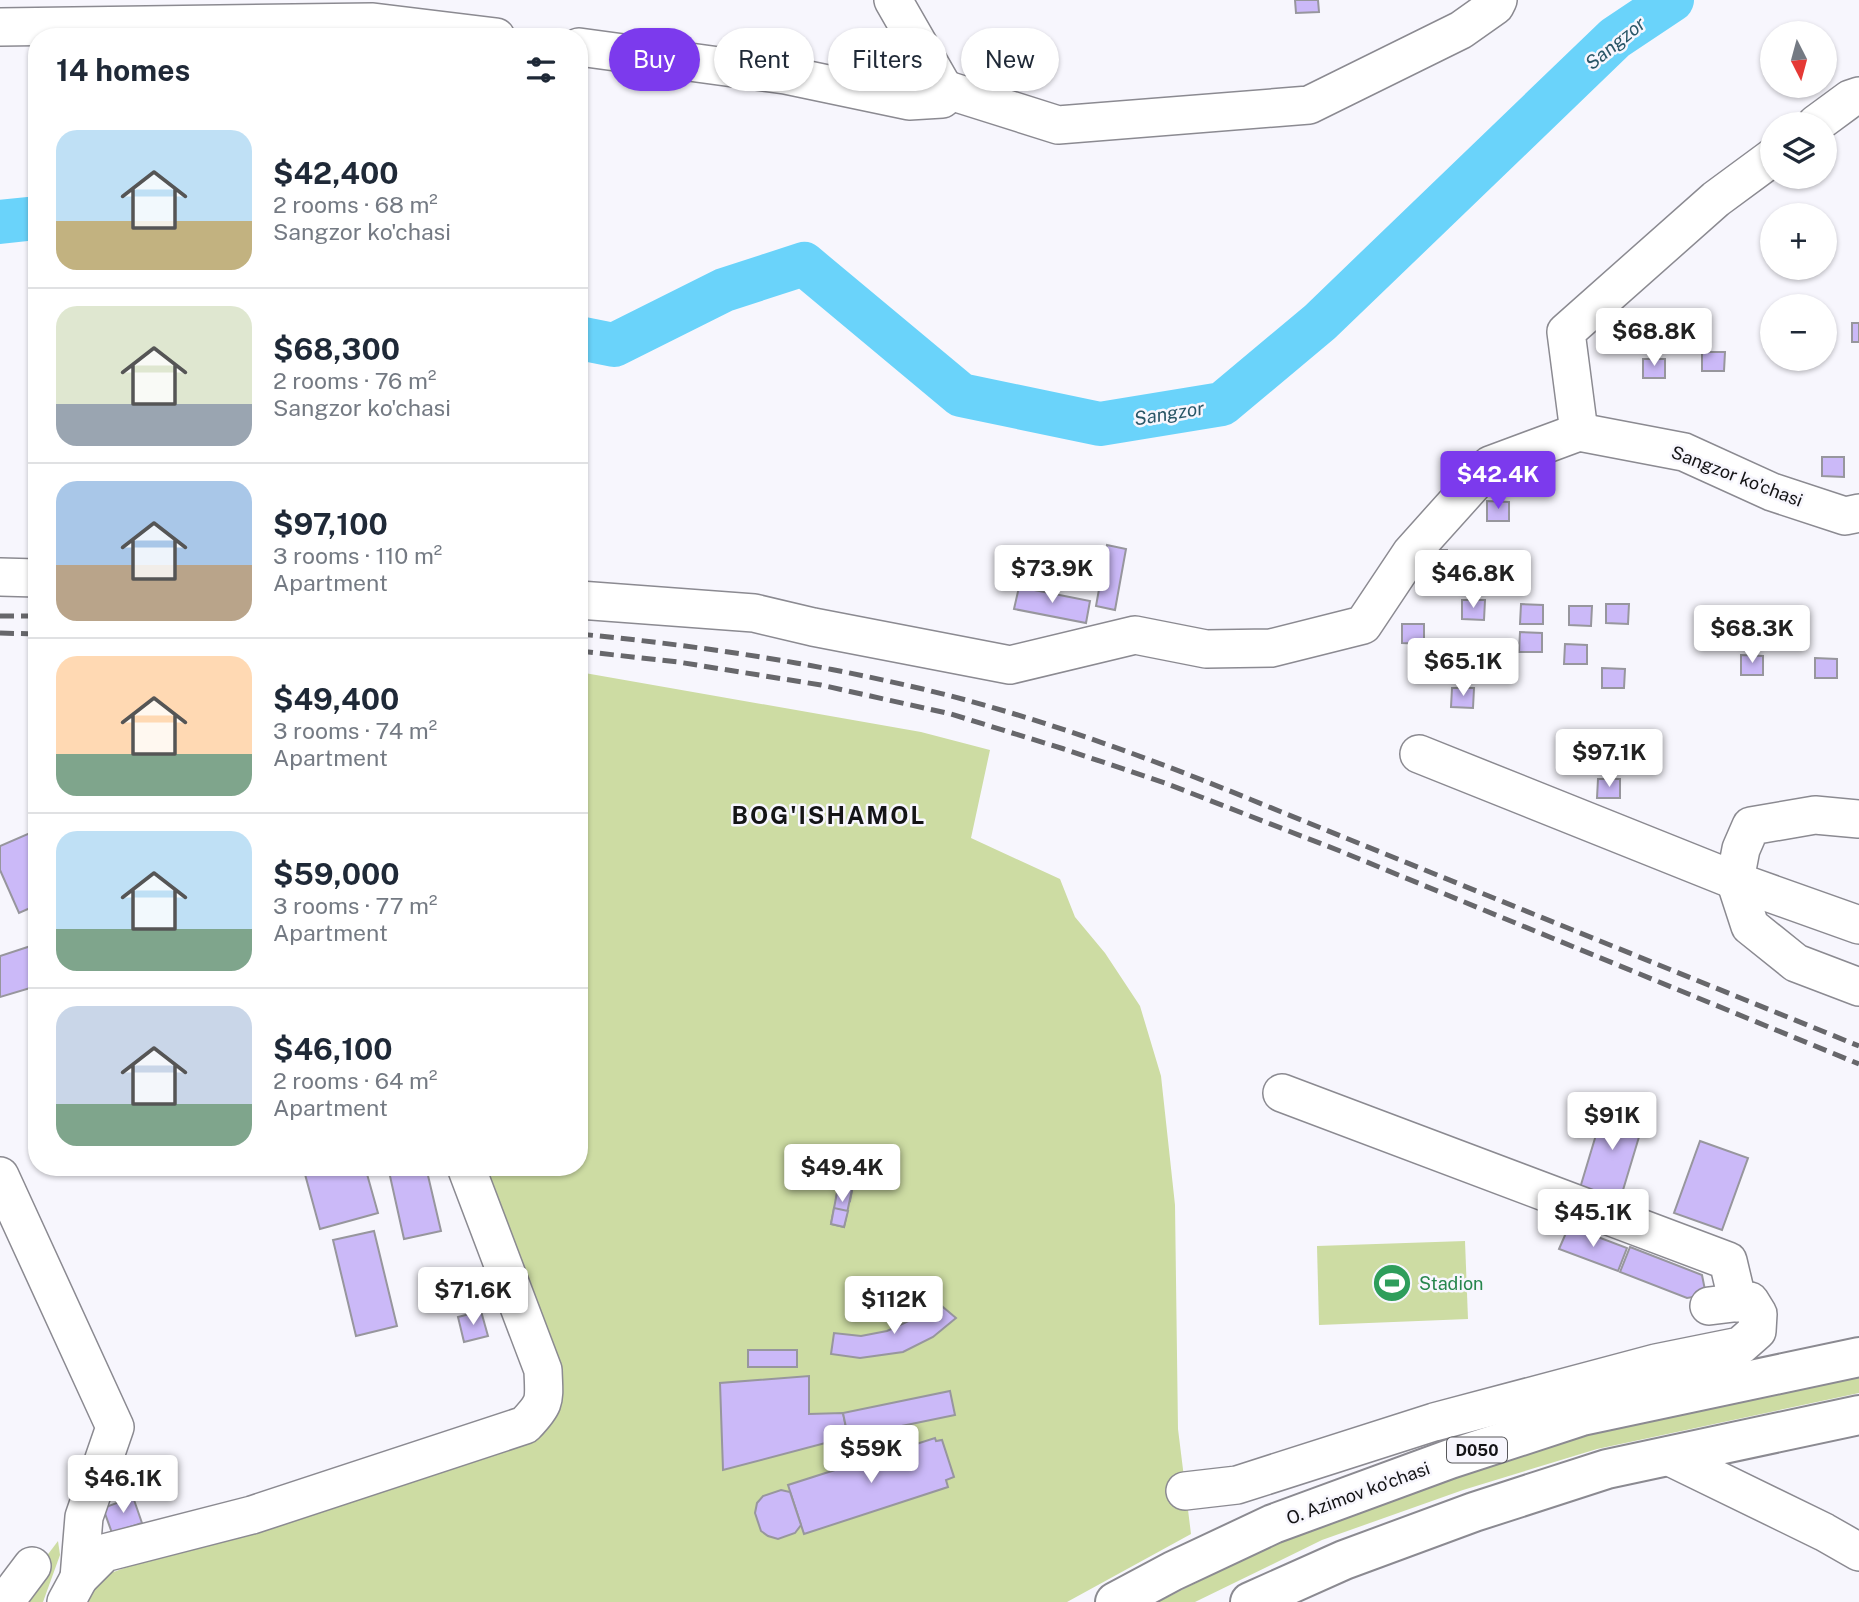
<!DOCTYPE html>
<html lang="en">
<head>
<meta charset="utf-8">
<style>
	body { margin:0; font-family:"Public Sans",sans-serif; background:#f6f6f7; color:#1f2937; height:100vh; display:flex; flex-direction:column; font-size:26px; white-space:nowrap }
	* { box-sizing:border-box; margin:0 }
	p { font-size:23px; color:#747a83 }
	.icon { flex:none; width:38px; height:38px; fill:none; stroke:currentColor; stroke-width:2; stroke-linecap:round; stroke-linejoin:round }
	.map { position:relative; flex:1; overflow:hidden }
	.sheet { position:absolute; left:28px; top:28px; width:560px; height:1148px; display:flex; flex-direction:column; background:#fff; border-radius:28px; box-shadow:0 2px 5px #0004 }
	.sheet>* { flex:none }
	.guide { position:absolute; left:609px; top:28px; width:665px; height:63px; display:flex; gap:14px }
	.needle { width:46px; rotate:174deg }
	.buttons { position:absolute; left:1760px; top:21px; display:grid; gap:14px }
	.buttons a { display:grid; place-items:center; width:77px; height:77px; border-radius:50%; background:#fff; box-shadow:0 2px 5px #0004; font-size:35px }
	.price { position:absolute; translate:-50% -60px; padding:0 16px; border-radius:7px; background:#fff; color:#222; font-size:23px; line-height:46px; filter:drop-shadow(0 2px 4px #0008) }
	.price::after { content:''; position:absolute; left:50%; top:42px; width:21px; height:16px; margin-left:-10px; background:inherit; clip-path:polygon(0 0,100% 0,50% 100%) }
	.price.active { background:#7c3aed; color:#fff }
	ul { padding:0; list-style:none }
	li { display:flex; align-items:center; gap:21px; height:175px; padding:0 28px }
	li+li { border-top:2px solid #e0e1e3 }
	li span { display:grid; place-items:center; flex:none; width:196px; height:140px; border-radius:21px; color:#555 }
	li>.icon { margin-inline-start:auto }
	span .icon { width:84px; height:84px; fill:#fffc; stroke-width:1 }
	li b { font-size:30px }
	h2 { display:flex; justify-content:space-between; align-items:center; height:84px; padding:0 28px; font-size:30px }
	.chip { padding:0 24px; border-radius:32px; background:#fff; box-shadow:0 2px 5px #0004; font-size:24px; line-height:63px }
	.chip.active { background:#7c3aed; color:#fff }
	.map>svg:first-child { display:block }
</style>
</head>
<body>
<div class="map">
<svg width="1859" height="1602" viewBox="0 0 1859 1602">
	<rect width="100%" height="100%" fill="#f7f6fd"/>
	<g fill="#cddca3">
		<polygon points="579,672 921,732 990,750 971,838 1060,879 1075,917 1105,953 1140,1006 1161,1076 1175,1205 1178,1429 1191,1534 1067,1602 88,1602 97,1578 551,1413 473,1167 579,1167"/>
		<polygon points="1465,1241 1468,1319 1319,1325 1317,1246"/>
		<polygon points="1859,1371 1859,1393 1597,1449 1463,1490 1322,1540 1195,1602 1158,1602 1313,1524 1589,1433"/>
		<polygon points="58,1541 60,1555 43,1602 12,1602"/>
	</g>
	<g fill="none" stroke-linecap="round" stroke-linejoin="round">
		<g stroke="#6ad3fa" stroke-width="44">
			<polyline points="0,222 37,218"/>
			<polyline points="579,338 614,345 724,290 804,264 961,395 1100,424 1222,404 1320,322 1615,38 1672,0"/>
		</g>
	</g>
	<g fill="#cbb9f8" stroke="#97969d" stroke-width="2">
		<polygon points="1295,0 1318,0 1319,12 1296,13"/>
		<rect x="1852" y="323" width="7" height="19"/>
		<polygon points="1702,352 1725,352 1724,371 1702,371"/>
		<rect x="1643" y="359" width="22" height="19"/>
		<polygon points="1822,457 1844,457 1844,477 1822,476"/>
		<polygon points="1487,501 1509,502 1509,521 1487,521"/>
		<polygon points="1107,545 1126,549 1115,610 1096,606"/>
		<rect x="1425" y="550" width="22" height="19"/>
		<polygon points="1019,587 1090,601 1086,623 1014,609"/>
		<polygon points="1462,600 1485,600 1484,620 1462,619"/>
		<polygon points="1521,604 1543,605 1543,624 1520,624"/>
		<polygon points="1606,604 1629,604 1628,624 1606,623"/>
		<polygon points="1569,606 1592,606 1591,626 1569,625"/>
		<polygon points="1402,624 1424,624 1424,644 1402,643"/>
		<polygon points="1520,632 1542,633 1542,652 1519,652"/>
		<polygon points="1565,644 1587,645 1587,664 1564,664"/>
		<polygon points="1741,655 1763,656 1763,675 1741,675"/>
		<polygon points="1815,658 1837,659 1837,678 1815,678"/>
		<polygon points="1602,668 1625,669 1624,688 1602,688"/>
		<polygon points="1452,688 1474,688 1473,708 1451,707"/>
		<polygon points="1598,779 1620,779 1620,798 1597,798"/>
		<polygon points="37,830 37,905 19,913 0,870 0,846"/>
		<polygon points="37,944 37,986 0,997 0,956"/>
		<polygon points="1605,1105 1645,1117 1620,1200 1580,1188"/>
		<polygon points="1700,1141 1748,1158 1722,1230 1674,1213"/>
		<polygon points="303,1167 365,1167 378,1213 320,1229"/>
		<polygon points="388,1167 426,1167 441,1231 404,1239"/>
		<polygon points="839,1182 853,1185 850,1201 836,1199"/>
		<polygon points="839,1182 853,1185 844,1227 831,1224"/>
		<polygon points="834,1208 848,1211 844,1227 831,1224"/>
		<polygon points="1569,1226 1627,1248 1618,1271 1559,1249"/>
		<polygon points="374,1231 397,1326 356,1336 333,1240"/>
		<polygon points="1630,1247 1702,1275 1706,1295 1687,1298 1620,1272"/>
		<polygon points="937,1302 956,1318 933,1337 903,1352 860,1358 831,1354 834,1333 861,1336 887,1331 911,1320"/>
		<polygon points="481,1311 488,1336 464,1342 458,1317"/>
		<rect x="748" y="1350" width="49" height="17"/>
		<polygon points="809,1376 809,1414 843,1413 848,1437 723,1470 720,1383"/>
		<polygon points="950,1391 955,1415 848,1437 843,1413"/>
		<polygon points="935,1438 936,1441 942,1440 954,1477 946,1480 948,1487 804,1534 788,1485"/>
		<polygon points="781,1490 790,1492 801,1525 795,1533 778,1539 768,1536 761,1531 755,1513 757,1503 763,1496"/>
		<polygon points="133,1497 142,1523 112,1533 103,1508"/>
	</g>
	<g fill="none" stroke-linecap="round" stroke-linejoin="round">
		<g stroke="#8b8a91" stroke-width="40">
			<g id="minor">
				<polyline points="893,0 944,89"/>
				<polyline points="0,27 373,22 496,37"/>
				<polyline points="579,47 785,75 909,101 942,99 944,89"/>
				<polyline points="944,89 1058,125 1309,105 1461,30 1495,6 1498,0"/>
				<polyline points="1816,124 1850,99 1859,96"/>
				<polyline points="1579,432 1566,332 1716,199 1773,157"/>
				<polyline points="0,577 37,578"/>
				<polyline points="579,600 754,613 813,627 1010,665 1135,635 1206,649 1271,648 1363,625 1411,553 1490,465 1579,432 1684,452 1772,492 1845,516 1859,513"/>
				<polyline points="1419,754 1744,884 1859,925"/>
				<polyline points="1859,819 1815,815 1751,826 1741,849 1735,880 1750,926 1796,963 1859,987"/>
				<polyline points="1282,1093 1728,1261 1738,1303"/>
				<polyline points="0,1176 115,1427 84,1517 79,1578"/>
				<polyline points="1668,1456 1824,1532 1859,1552"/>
				<polyline points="1185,1491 1237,1485 1434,1422 1656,1363 1740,1346 1757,1331 1758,1314 1750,1301 1709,1306"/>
				<polyline points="5,1602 32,1566"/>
				<path d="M66 1602 79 1578 104 1553 252 1515 525 1425C547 1402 544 1401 543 1370L466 1167"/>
			</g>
		</g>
		<g stroke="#8b8a91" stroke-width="42">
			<g id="major">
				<polyline points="1115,1602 1173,1571 1273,1524 1450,1459 1582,1416 1859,1357"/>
				<polyline points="1250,1602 1344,1560 1474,1512 1607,1469 1859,1415"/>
			</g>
		</g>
		<use href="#minor" stroke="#fff" stroke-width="37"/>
		<use href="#major" stroke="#fff" stroke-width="38"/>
		<g stroke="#67676b" stroke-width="5" stroke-dasharray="14 7" stroke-linecap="butt">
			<polyline points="0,616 37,616"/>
			<polyline points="0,633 37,634"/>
			<path d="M579 634C704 646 829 665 951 696 1054 723 1154 760 1252 800L1859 1046"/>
			<polyline points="579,651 678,662 821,685 951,714 1064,749 1165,783 1340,851 1859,1064"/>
		</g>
	</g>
	<defs>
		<g id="stadium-disc" transform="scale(2.0125)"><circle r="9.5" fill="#2e9e5b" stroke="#f7f6fd"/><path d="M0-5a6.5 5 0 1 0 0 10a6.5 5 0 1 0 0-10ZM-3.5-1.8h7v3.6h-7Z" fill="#fff"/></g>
	</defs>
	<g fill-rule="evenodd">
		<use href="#stadium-disc" x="1392" y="1283"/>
	</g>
	<g text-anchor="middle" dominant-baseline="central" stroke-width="5" stroke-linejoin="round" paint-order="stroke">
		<rect fill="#f7f6fd" stroke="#58585b" stroke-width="2" x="1447" y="1437.5" width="60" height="25" rx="5"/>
		<g font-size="16" font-weight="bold" fill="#141416">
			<text x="1477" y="1450">D050</text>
		</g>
		<g font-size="18" fill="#141416" stroke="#f7f6fd">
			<text transform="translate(1737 476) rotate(21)">Sangzor ko'chasi</text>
			<text transform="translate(1358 1493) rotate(-20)">O. Azimov ko'chasi</text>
		</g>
		<g font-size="18" fill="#27864d" stroke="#f7f6fd" text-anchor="start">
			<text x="1419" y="1283">Stadion</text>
		</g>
		<g font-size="19" font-style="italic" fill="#295667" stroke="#f7f6fd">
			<text transform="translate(1615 43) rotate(-39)">Sangzor</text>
			<text transform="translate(1169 413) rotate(-9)">Sangzor</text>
		</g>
		<g font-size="24" font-weight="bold" letter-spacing="2" fill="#141416" stroke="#f7f6fd">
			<text x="829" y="815">BOG'ISHAMOL</text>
		</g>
	</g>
</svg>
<div class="buttons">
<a><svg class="needle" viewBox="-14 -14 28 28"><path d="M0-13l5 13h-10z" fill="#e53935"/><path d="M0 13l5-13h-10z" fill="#747a83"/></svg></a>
<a><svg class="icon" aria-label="layers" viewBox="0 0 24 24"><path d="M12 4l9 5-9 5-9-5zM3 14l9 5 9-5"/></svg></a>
<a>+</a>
<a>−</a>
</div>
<b class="price" style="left:1654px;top:368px">$68.8K</b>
<b class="price active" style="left:1498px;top:511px">$42.4K</b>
<b class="price" style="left:1052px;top:605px">$73.9K</b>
<b class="price" style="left:1473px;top:610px">$46.8K</b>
<b class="price" style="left:1752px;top:665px">$68.3K</b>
<b class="price" style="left:1463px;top:698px">$65.1K</b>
<b class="price" style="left:1609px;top:789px">$97.1K</b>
<b class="price" style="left:1612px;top:1152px">$91K</b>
<b class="price" style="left:842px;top:1204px">$49.4K</b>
<b class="price" style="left:1593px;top:1249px">$45.1K</b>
<b class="price" style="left:473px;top:1327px">$71.6K</b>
<b class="price" style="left:894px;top:1336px">$112K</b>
<b class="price" style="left:871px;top:1485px">$59K</b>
<b class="price" style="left:123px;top:1515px">$46.1K</b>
<div class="guide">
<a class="chip active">Buy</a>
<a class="chip">Rent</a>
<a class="chip">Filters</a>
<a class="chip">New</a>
</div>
<section class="sheet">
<h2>14 homes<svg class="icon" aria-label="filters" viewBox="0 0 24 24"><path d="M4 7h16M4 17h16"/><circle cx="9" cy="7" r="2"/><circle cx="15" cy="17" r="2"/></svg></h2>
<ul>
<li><span style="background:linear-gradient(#bfe0f5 65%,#c2b280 0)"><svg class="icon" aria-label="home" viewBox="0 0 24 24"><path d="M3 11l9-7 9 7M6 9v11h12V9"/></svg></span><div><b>$42,400</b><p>2 rooms · 68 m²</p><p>Sangzor ko'chasi</p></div></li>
<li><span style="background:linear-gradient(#dfe7d0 70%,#9aa5b1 0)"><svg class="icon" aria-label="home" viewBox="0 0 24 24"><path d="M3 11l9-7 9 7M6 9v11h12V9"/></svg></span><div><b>$68,300</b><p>2 rooms · 76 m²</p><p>Sangzor ko'chasi</p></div></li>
<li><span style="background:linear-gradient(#a9c7e8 60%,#b9a48a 0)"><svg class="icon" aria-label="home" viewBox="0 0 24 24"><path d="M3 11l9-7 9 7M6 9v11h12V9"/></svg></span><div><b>$97,100</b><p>3 rooms · 110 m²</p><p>Apartment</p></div></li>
<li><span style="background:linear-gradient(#ffd9b3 70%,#7fa58c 0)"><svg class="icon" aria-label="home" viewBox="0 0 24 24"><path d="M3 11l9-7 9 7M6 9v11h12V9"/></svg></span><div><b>$49,400</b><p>3 rooms · 74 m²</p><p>Apartment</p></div></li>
<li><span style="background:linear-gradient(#bfe0f5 70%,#7fa58c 0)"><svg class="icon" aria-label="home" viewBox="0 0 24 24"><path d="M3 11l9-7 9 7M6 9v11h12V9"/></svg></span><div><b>$59,000</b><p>3 rooms · 77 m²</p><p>Apartment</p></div></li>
<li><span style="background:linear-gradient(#c9d6e8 70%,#7fa58c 0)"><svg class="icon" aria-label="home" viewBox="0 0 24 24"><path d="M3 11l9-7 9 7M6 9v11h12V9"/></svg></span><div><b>$46,100</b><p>2 rooms · 64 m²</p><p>Apartment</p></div></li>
</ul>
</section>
</div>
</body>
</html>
